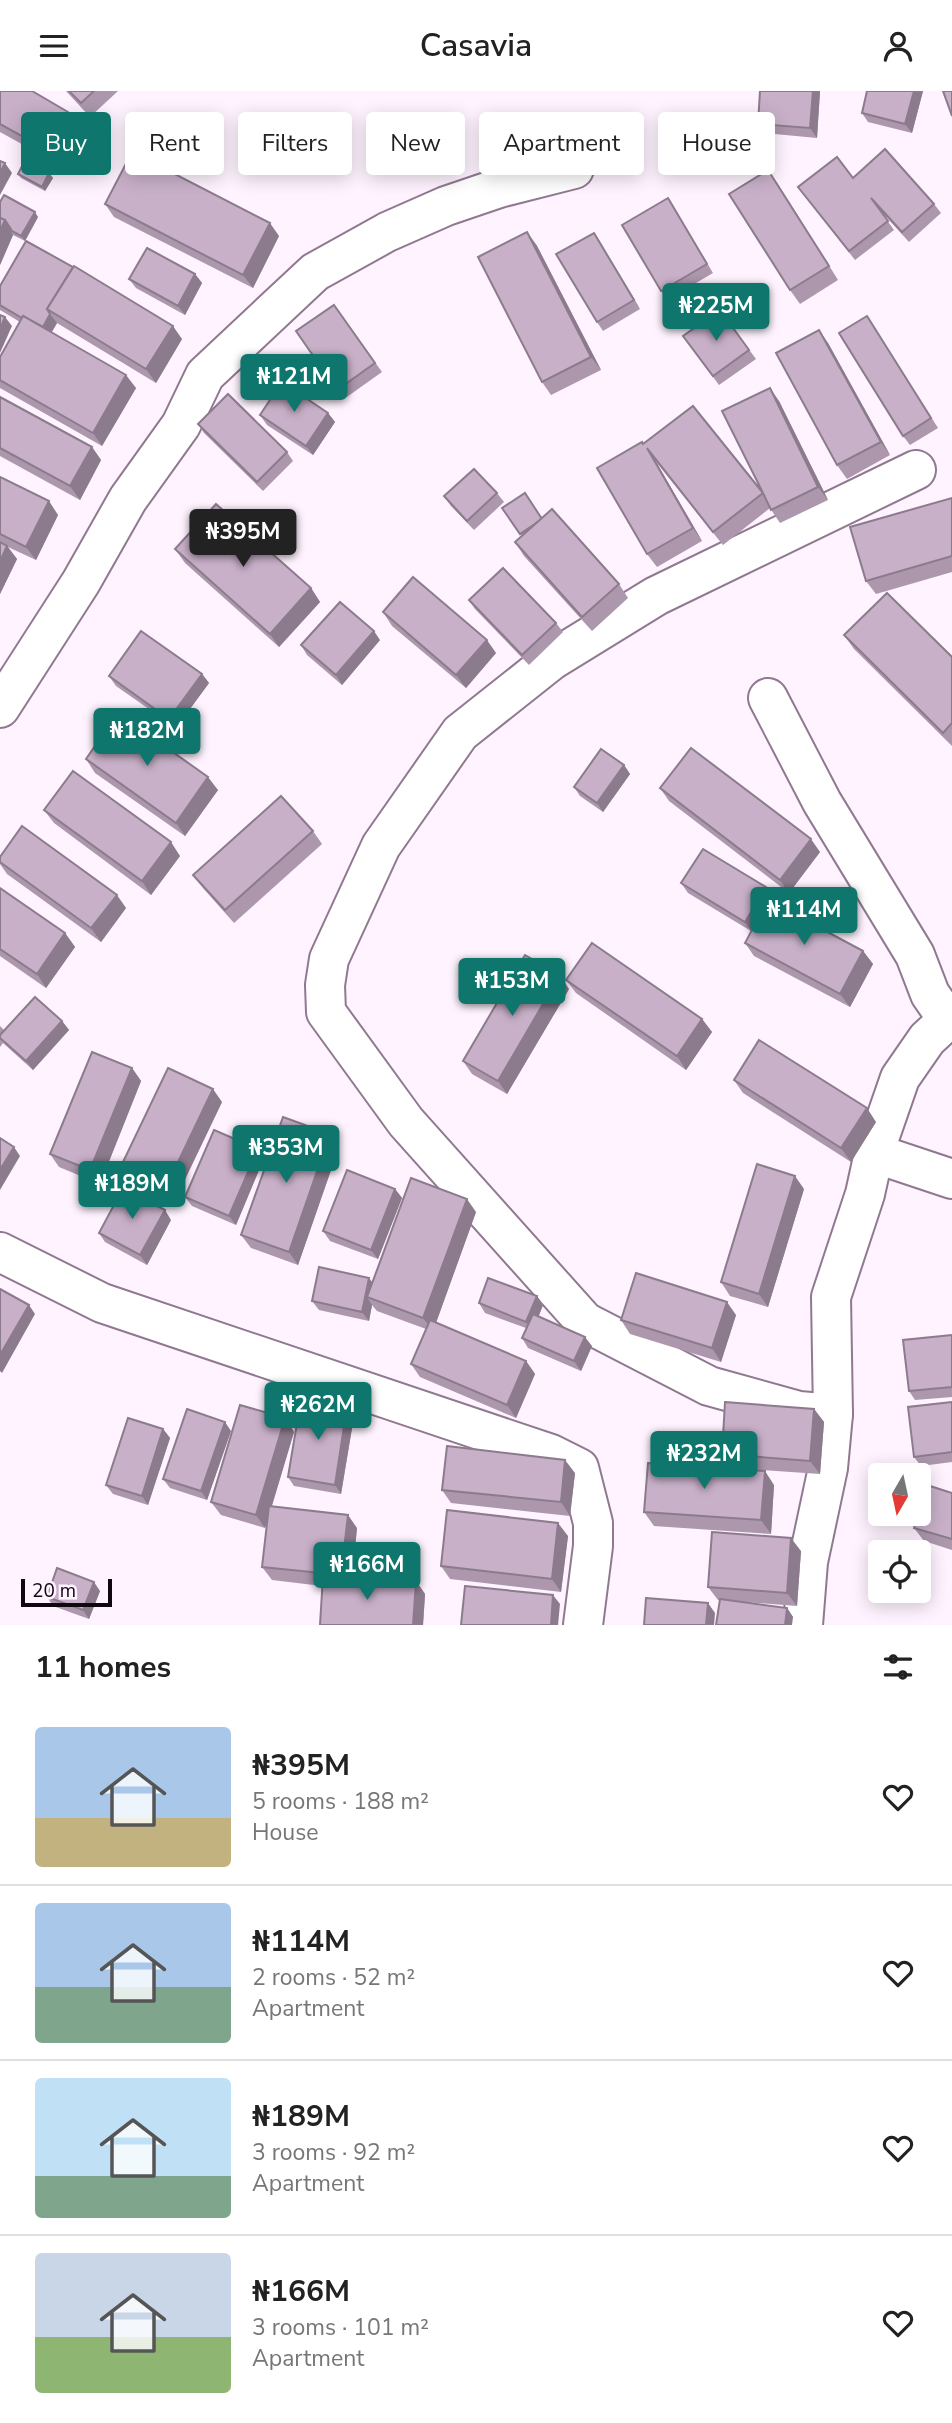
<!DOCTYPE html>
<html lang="en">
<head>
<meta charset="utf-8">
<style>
	body { margin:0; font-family:"Nunito Sans",sans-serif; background:#f2f2f2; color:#222; height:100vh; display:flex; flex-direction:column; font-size:26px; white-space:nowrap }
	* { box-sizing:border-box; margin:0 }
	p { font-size:23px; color:#767676 }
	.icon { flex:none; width:38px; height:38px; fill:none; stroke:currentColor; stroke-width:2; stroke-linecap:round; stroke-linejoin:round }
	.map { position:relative; height:1534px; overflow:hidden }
	.drawer { display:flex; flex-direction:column; background:#fff; flex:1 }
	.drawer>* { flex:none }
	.guide { position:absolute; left:21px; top:21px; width:910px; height:63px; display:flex; gap:14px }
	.needle { width:46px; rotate:189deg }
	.buttons { position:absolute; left:868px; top:1372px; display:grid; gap:14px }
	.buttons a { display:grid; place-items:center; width:63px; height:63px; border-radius:7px; background:#fff; box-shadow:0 4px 18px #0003; font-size:35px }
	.scale { position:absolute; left:21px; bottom:18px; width:91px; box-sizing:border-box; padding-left:7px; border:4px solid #100810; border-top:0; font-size:19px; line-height:24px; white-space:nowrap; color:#100810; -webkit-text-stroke:5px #fef3fe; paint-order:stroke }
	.price { position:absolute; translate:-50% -60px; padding:0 16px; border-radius:7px; background:#0f766e; color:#fff; font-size:23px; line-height:46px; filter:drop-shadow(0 2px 4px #0008) }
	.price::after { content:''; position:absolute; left:50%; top:42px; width:21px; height:16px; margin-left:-10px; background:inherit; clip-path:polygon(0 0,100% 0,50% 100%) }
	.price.selected { background:#222; color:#fff }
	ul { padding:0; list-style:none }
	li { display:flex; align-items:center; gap:21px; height:175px; padding:0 35px }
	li+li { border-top:2px solid #e0e0e0 }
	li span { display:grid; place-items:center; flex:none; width:196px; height:140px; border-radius:7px; color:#555 }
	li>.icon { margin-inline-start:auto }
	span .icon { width:84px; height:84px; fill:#fffc; stroke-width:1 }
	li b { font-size:30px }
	h2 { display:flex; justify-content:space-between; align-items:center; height:84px; padding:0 35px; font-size:30px }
	.tag { padding:0 24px; border-radius:7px; background:#fff; box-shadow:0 4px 18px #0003; font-size:24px; line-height:63px }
	.tag.selected { background:#0f766e; color:#fff }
	header { display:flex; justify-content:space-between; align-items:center; height:91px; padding:0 35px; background:#fff; font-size:32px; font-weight:600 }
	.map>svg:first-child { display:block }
</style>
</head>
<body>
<header><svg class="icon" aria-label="menu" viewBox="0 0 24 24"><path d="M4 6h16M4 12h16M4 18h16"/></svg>Casavia<svg class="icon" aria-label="person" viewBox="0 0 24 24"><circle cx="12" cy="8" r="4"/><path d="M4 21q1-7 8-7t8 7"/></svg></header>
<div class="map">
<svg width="952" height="1534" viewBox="0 0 952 1534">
	<rect width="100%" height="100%" fill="#fef3fe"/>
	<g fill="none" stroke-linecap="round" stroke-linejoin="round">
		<g stroke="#907990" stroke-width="42">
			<g id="minor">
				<polyline points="768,607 822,711 915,864 930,903 948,929"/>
				<polyline points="0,617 81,491 128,408 181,334 205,284 315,181 387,141 446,115 499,97 574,78"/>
				<polyline points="874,1062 952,1088"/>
				<polyline points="0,1161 102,1212 551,1363 579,1377 593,1432 593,1455 583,1534"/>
				<polyline points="833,1323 799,1320 709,1295 585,1231 406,1031 326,921 325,894 329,868 381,755 460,642 552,569 656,505 916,379"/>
				<polyline points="803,1534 808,1471 828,1377 833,1323 831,1206 865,1103 874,1062 900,987 927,948 952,925"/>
			</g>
		</g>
		<use href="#minor" stroke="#fff" stroke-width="38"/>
	</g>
	<g fill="#ac97ad">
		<polygon points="0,0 68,21 78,34 56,72 0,41"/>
		<polygon points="66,0 118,0 90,26"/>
		<polygon points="760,0 820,0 817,47 764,42 758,33"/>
		<polygon points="867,0 923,0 912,42 868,31 862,22"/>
		<polygon points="49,82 53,87 45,100 21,87 18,83"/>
		<polygon points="853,87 934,113 941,122 909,151 879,118 894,139 855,169 798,96"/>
		<polygon points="777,92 838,189 800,213 790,199"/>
		<polygon points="668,107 713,182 667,209 661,200"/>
		<polygon points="0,111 38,126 25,150 13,144 0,174"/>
		<polygon points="105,113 279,145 253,197 114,126"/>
		<polygon points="527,141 537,155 601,279 551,304 542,291"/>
		<polygon points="594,142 640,218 603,240 597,231"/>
		<polygon points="195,183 202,192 185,224 136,197 129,188"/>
		<polygon points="0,195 182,248 156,292 57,232 52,241 136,297 102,355 0,297 0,266 20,231 0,219"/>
		<polygon points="334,214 382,281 344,308 296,240"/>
		<polygon points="720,219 756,268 719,294 683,245"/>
		<polygon points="867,225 938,337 910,354 903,345"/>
		<polygon points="828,252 890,364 847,388 837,374"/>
		<polygon points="0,306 92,356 101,369 80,409 0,365"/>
		<polygon points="779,310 828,409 780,432 770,417 723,454 656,371 702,450 657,476 647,463 643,353 763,402"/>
		<polygon points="328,322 335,331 313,364 267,334 260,324"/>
		<polygon points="198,333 287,361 293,370 263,400 204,342"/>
		<polygon points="0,386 58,424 36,469 8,456 17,468 0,503"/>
		<polygon points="497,402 504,411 474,439 451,415 444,405"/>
		<polygon points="952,407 952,481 876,503 866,490"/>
		<polygon points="502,417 542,427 619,493 628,507 592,540 524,465 515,451 522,445"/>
		<polygon points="175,458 311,497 320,511 279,556 185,472"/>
		<polygon points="469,509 556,532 563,541 529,574 475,518"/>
		<polygon points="383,521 496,562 466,597 392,535"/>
		<polygon points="844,544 952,566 952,655 854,558"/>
		<polygon points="380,549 342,594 307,564 301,554"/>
		<polygon points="202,583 209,592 176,637 116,595 109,585"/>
		<polygon points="86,668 218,699 185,745 95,682"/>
		<polygon points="624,674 630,683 603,721 580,705 574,696"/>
		<polygon points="660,697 820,761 789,802 669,710"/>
		<polygon points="44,719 180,765 151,804 54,732"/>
		<polygon points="313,740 322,753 234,832 203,797 193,784"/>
		<polygon points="0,766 126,817 101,851 7,783 0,773"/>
		<polygon points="681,792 773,805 770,810 863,860 873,873 850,916 754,865 745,852 751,840 688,802"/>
		<polygon points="0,797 65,842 75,856 46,897 0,865"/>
		<polygon points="566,889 702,928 712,941 686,979 576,902"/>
		<polygon points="569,898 507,1003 472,983 463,970"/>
		<polygon points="62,930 69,939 33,979 3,952 0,956 0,935 4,939"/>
		<polygon points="132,977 141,990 100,1093 59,1076 50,1063"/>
		<polygon points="734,989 876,1031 851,1071 743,1002"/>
		<polygon points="222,1011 177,1105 132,1085 123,1071"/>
		<polygon points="339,1056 298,1174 251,1157 241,1144"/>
		<polygon points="258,1058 264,1067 236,1134 192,1115 185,1106"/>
		<polygon points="395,1098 402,1107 378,1168 330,1150 323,1140"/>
		<polygon points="804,1098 768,1216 730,1205 721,1191"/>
		<polygon points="476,1121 436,1232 526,1270 535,1283 516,1327 420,1286 411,1273 426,1238 377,1220 372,1214 369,1230 319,1219 312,1210 373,1192"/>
		<polygon points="171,1129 147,1174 105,1151 99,1142"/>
		<polygon points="537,1205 543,1214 538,1226 592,1255 581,1280 528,1257 522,1247 526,1237 485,1222 479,1212"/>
		<polygon points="736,1224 721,1271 630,1243 621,1229"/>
		<polygon points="952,1244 952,1306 915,1309 909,1300"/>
		<polygon points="952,1311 952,1371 921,1375 914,1366"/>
		<polygon points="814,1318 824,1331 820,1383 731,1377 722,1363"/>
		<polygon points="354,1325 341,1403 294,1395 288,1386"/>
		<polygon points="285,1327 294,1341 272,1415 357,1437 352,1487 416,1490 425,1503 423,1534 320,1534 322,1495 272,1489 262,1476 267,1430 265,1437 221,1424 211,1411"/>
		<polygon points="163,1338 170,1347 148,1414 113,1403 106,1394"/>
		<polygon points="231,1340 207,1409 170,1397 163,1388"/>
		<polygon points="575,1382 570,1425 451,1412 442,1399"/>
		<polygon points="774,1394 771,1443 654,1435 644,1421"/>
		<polygon points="952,1402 952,1459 924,1450 914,1437"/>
		<polygon points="568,1445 561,1501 450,1488 441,1475"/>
		<polygon points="801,1460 797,1515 746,1511 787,1517 793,1526 718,1509 708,1496"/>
		<polygon points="100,1500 89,1528 53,1515 47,1506"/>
	</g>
	<g fill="#8c7b8d">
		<polygon points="813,0 820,0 817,47 810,37"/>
		<polygon points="914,0 923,0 912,42 905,33"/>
		<polygon points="68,21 78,34 56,72 47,59"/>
		<polygon points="5,72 12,82 0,104 0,82"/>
		<polygon points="768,79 777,92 838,189 829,175"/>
		<polygon points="49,82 53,87 45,100 42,96"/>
		<polygon points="35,121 38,126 25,150 21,145"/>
		<polygon points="5,129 13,141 10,139 13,144 0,174 0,140"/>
		<polygon points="270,132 279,145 253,197 243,184"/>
		<polygon points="527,141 537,155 601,279 591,266"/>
		<polygon points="594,142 600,151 640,218 634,209"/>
		<polygon points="195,183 202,192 185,224 178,215"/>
		<polygon points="50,223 57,232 48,247 42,238"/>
		<polygon points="5,226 12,235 0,262 0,238"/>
		<polygon points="173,235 182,248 156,292 146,278"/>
		<polygon points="819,239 828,252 890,364 881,351"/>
		<polygon points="126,284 136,297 102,355 93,342"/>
		<polygon points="770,297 779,310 828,409 818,396"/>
		<polygon points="328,322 335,331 313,364 306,355"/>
		<polygon points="92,356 101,369 80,409 70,395"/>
		<polygon points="647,357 656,371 702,450 693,437"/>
		<polygon points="49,410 58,424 36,469 26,456"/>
		<polygon points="7,455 17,468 0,503 0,470"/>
		<polygon points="311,497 320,511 279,556 270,543"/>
		<polygon points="374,540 380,549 342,594 336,584"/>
		<polygon points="487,549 496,562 466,597 456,584"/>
		<polygon points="202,583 209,592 176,637 169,628"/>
		<polygon points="624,674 630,683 603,721 597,712"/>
		<polygon points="208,686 218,699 185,745 176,732"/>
		<polygon points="811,748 820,761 789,802 780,789"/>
		<polygon points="171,751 180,765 151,804 142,790"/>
		<polygon points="766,796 773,805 751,840 745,831"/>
		<polygon points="117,804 126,817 101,851 91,837"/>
		<polygon points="65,842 75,856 46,897 37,883"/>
		<polygon points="863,860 873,873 850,916 840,903"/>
		<polygon points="560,884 569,898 507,1003 498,990"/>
		<polygon points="702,928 712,941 686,979 677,965"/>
		<polygon points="62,930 69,939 33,979 26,970"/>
		<polygon points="132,977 141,990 100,1093 90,1079"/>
		<polygon points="213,998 222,1011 177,1105 168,1092"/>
		<polygon points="867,1017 876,1031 851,1071 841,1057"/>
		<polygon points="330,1043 339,1056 298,1174 289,1161"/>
		<polygon points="14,1056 20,1065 0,1099 0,1079"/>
		<polygon points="258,1058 264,1067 236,1134 229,1125"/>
		<polygon points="795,1085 804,1098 768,1216 759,1203"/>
		<polygon points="395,1098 402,1107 378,1168 371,1159"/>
		<polygon points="467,1108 476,1121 433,1240 423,1227"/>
		<polygon points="165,1119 171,1129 147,1174 140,1164"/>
		<polygon points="369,1187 376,1196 367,1206 372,1214 369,1230 362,1221"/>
		<polygon points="537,1205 543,1214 533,1240 526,1231"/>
		<polygon points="727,1211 736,1224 721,1271 712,1257"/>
		<polygon points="29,1214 35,1223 2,1282 0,1280 0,1264"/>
		<polygon points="585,1246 592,1255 581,1280 574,1270"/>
		<polygon points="526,1270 535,1283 516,1327 507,1314"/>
		<polygon points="347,1316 354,1325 341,1403 335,1394"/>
		<polygon points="814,1318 824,1331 820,1383 810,1370"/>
		<polygon points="285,1327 294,1341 265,1437 256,1424"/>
		<polygon points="225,1331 231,1340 207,1409 201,1400"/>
		<polygon points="163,1338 170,1347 148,1414 142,1405"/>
		<polygon points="565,1369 575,1382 570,1425 561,1411"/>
		<polygon points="765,1380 774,1394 771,1443 761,1429"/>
		<polygon points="348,1424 357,1437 351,1498 341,1484"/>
		<polygon points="558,1432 568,1445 561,1501 552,1488"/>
		<polygon points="791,1447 801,1460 797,1515 787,1502"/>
		<polygon points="416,1490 425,1503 423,1534 413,1534"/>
		<polygon points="94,1491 100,1500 89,1528 83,1519"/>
		<polygon points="553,1504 560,1513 558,1534 551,1534"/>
		<polygon points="708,1512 715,1522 714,1534 706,1534"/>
		<polygon points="787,1517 793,1526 792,1534 785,1534"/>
	</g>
	<g fill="#c8b0c9" stroke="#8c7b8d" stroke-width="2">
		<polygon points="0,0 32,0 68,21 47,59 0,33"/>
		<polygon points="69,0 94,0 81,12"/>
		<polygon points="760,0 813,0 810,37 758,33"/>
		<polygon points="867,0 914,0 905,33 862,22"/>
		<polygon points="943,0 952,0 952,25"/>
		<polygon points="885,58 934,113 902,141 871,107 888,130 849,160 798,96 837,66 853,87"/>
		<polygon points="132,61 270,132 243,184 105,113"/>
		<polygon points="25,69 49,82 42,96 18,83"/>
		<polygon points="0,70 5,72 0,82"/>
		<polygon points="768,79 829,175 790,199 729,103"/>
		<polygon points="4,104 35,121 21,145 10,139 11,138 5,129 0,127 0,111"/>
		<polygon points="668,107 707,173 661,200 622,134"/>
		<polygon points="0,127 5,129 0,140"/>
		<polygon points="527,141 591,266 542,291 478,166"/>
		<polygon points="594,142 634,209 597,231 556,163"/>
		<polygon points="26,150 73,176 47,218 50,223 43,236 23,225 22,227 0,214 0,195"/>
		<polygon points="147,157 195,183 178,215 129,188"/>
		<polygon points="74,175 173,235 146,278 47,218"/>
		<polygon points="334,214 375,272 337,299 296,240"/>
		<polygon points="720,219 749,259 713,285 683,245"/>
		<polygon points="0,224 5,226 0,238"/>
		<polygon points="23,225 126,284 93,342 0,289 0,266"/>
		<polygon points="867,225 931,327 903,345 839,242"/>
		<polygon points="819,239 881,351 837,374 776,262"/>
		<polygon points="282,291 328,322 306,355 260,324"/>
		<polygon points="770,297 818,396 771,419 763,402 713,441 647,357 693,437 647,463 597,377 642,351 643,353 693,315 763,402 722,320"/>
		<polygon points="228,303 287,361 257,391 198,333"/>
		<polygon points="0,306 92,356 70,395 0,357"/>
		<polygon points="474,378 497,402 467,430 444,405"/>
		<polygon points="0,386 49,410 26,456 0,443"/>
		<polygon points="525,402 542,428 520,443 502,417"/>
		<polygon points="952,407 952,465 866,490 850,436"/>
		<polygon points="216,413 311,497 270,543 175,458"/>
		<polygon points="552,418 619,493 582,526 515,451"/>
		<polygon points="0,451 7,455 0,470"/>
		<polygon points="503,477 556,532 522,564 469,509"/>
		<polygon points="413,486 487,549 456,584 383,521"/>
		<polygon points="887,502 952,566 952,632 943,642 844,544"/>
		<polygon points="340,511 374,540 336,584 301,554"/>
		<polygon points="141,540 202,583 169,628 109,585"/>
		<polygon points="118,622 208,686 176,732 86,668"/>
		<polygon points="691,657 811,748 780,789 660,697"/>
		<polygon points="601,658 624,674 597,712 574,696"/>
		<polygon points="73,680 171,751 142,790 44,719"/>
		<polygon points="281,705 313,740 225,819 193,784"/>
		<polygon points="22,735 117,804 91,837 0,771 0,766"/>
		<polygon points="703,758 766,796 745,831 681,792"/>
		<polygon points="0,797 65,842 37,883 0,858"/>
		<polygon points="768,809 863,860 840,903 745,852"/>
		<polygon points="592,852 702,928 677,965 566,889"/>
		<polygon points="525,864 560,884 498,990 463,970"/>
		<polygon points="35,906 62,930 26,970 0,947 0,944"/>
		<polygon points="759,949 867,1017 841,1057 734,989"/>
		<polygon points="92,961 132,977 90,1079 50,1063"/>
		<polygon points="168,977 213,998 168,1092 123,1071"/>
		<polygon points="283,1026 330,1043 289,1161 241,1144"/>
		<polygon points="214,1039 258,1058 229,1125 185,1106"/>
		<polygon points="0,1047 14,1056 0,1079"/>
		<polygon points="757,1073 795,1085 759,1203 721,1191"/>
		<polygon points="347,1079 395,1098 371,1159 323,1140"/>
		<polygon points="411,1087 467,1108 423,1227 367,1206"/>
		<polygon points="123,1097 165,1119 140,1164 99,1142"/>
		<polygon points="319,1176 369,1187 362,1221 312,1210"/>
		<polygon points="636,1182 727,1211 712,1257 621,1229"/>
		<polygon points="488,1187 537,1205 526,1231 479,1212"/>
		<polygon points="0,1198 29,1214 0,1264"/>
		<polygon points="533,1223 585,1246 574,1270 522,1247"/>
		<polygon points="430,1229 526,1270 507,1314 411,1273"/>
		<polygon points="952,1244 952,1296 909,1300 903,1249"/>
		<polygon points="301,1308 347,1316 335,1394 288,1386"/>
		<polygon points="725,1311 814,1318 810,1370 722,1363"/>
		<polygon points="952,1311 952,1361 914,1366 908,1316"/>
		<polygon points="240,1314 285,1327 256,1424 211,1411"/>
		<polygon points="187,1318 225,1331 201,1400 163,1388"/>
		<polygon points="128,1327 163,1338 142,1405 106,1394"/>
		<polygon points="447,1355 565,1369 561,1411 442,1399"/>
		<polygon points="648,1372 765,1380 761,1429 644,1421"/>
		<polygon points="927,1394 952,1402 952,1448 914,1437"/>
		<polygon points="269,1415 348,1424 341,1484 262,1476"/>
		<polygon points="447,1419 558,1432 552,1488 441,1475"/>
		<polygon points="712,1441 791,1447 787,1502 708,1496"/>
		<polygon points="57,1477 94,1491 83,1519 47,1506"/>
		<polygon points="323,1485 416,1490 413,1534 320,1534"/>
		<polygon points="465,1495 553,1504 551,1534 461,1534"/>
		<polygon points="646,1507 708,1512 706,1534 644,1534"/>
		<polygon points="720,1508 787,1517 785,1534 716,1534"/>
	</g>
</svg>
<div class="buttons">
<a><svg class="needle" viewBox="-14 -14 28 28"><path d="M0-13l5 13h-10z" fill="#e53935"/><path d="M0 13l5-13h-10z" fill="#767676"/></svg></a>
<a><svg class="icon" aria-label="locate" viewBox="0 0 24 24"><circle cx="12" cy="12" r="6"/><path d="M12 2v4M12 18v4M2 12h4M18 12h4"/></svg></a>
</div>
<div class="scale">20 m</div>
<b class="price" style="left:716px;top:252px">₦225M</b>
<b class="price" style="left:294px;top:323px">₦121M</b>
<b class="price selected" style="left:243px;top:478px">₦395M</b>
<b class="price" style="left:147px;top:677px">₦182M</b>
<b class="price" style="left:804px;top:856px">₦114M</b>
<b class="price" style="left:512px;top:927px">₦153M</b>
<b class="price" style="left:286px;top:1094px">₦353M</b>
<b class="price" style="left:132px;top:1130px">₦189M</b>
<b class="price" style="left:318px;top:1351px">₦262M</b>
<b class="price" style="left:704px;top:1400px">₦232M</b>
<b class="price" style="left:367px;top:1511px">₦166M</b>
<div class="guide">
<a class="tag selected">Buy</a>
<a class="tag">Rent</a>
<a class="tag">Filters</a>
<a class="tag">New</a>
<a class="tag">Apartment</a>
<a class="tag">House</a>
</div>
</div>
<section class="drawer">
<h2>11 homes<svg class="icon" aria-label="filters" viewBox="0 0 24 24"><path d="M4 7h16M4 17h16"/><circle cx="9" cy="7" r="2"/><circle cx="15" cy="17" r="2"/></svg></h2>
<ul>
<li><span style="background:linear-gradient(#a9c7e8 65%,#c2b280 0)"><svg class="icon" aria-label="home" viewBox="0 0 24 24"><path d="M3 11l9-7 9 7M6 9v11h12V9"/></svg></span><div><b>₦395M</b><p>5 rooms · 188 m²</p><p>House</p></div><svg class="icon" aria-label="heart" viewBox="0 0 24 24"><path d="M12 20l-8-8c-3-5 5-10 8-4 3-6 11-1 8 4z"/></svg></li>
<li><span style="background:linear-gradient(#a9c7e8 60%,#7fa58c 0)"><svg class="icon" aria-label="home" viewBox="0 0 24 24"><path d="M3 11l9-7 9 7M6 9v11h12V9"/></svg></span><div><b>₦114M</b><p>2 rooms · 52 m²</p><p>Apartment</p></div><svg class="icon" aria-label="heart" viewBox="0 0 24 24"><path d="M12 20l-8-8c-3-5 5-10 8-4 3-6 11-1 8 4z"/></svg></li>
<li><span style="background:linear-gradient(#bfe0f5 70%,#7fa58c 0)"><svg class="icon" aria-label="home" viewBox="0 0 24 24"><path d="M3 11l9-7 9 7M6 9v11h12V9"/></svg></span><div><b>₦189M</b><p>3 rooms · 92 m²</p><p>Apartment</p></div><svg class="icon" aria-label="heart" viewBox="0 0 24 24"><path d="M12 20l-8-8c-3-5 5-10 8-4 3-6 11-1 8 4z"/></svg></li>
<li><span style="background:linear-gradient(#c9d6e8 60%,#8fb573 0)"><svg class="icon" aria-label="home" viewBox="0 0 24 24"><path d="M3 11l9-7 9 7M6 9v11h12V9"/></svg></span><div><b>₦166M</b><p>3 rooms · 101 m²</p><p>Apartment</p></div><svg class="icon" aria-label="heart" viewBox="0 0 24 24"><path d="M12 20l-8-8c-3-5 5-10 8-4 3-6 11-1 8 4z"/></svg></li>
</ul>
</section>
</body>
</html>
